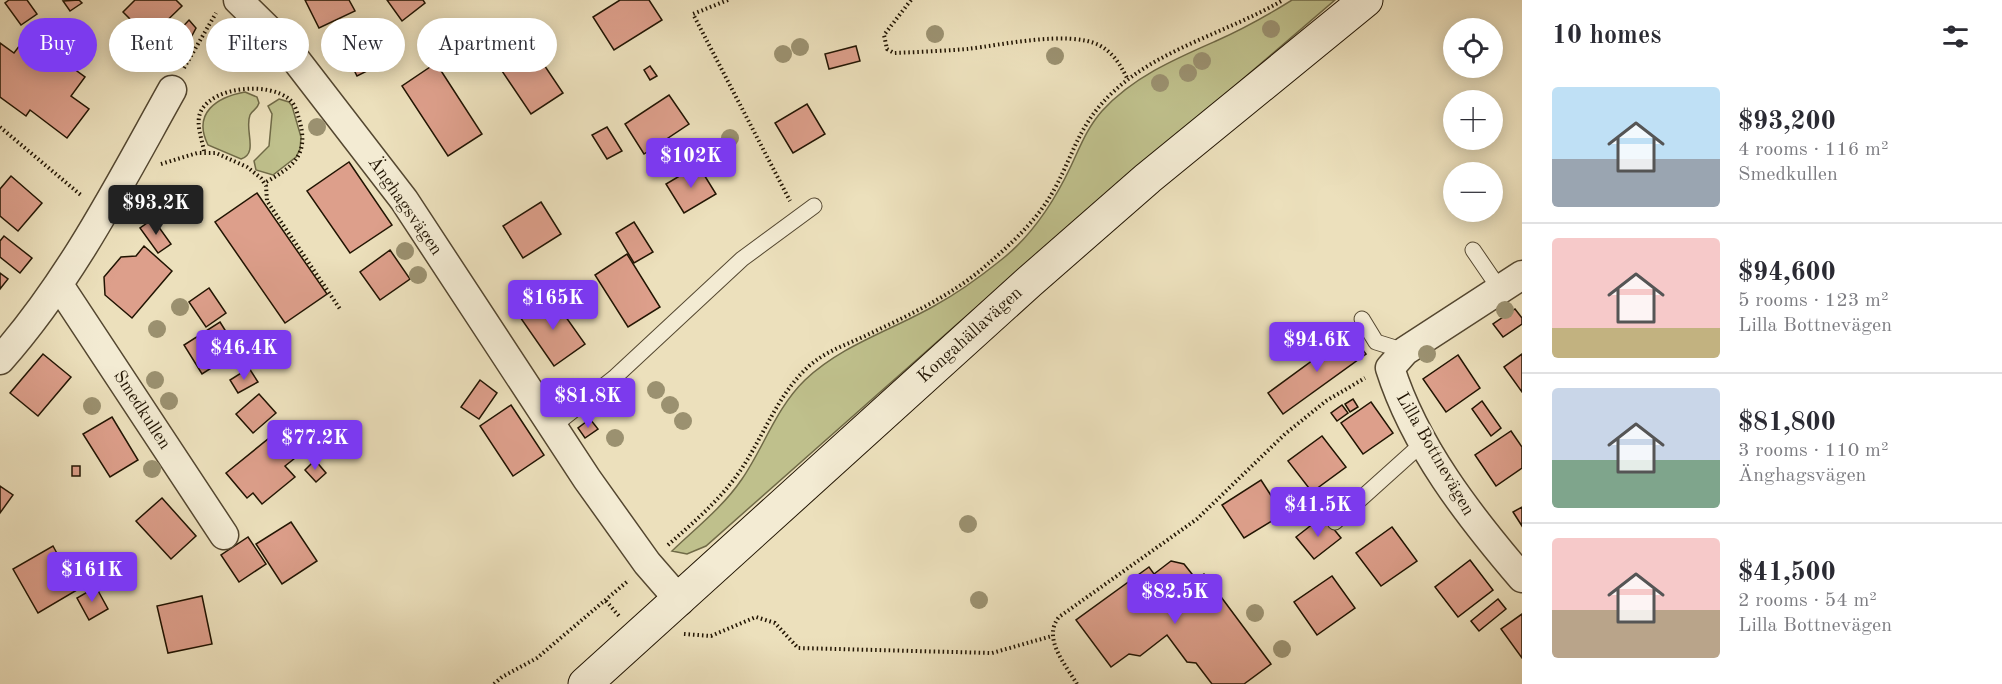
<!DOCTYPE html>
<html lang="en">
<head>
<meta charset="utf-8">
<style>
	body { margin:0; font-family:"Old Standard TT",serif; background:#f2f2f3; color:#2b2b33; height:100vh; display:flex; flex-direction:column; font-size:22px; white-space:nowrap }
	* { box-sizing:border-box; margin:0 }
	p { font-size:20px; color:#7c7c81 }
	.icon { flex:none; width:33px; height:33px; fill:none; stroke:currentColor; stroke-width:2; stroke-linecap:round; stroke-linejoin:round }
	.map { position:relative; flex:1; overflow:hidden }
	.side { display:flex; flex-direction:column; background:#fff; width:480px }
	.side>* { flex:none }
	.guide { position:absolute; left:18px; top:18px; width:570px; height:54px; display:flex; gap:12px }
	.tools { position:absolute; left:1443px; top:18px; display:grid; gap:12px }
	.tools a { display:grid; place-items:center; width:60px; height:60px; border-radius:50%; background:#fff; box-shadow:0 3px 15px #0003; font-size:30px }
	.price { position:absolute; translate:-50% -51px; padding:0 14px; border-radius:6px; background:#7c3aed; color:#fff; font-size:20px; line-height:39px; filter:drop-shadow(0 2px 3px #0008) }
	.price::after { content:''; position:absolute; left:50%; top:36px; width:18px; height:14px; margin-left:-9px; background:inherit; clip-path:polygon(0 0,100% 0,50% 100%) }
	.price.selected { background:#222; color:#fff }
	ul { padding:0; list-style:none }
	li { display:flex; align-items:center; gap:18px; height:150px; padding:0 30px }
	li+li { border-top:2px solid #e1e1e2 }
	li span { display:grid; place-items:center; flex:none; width:168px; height:120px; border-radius:6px; color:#555 }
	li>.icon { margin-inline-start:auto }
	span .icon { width:72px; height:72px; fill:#fffc; stroke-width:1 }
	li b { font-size:26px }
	h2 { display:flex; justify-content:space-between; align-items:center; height:72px; padding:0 30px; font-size:26px }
	.pill { padding:0 21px; border-radius:27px; background:#fff; box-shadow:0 3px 15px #0003; font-size:21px; line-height:54px }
	.pill.selected { background:#7c3aed; color:#fff }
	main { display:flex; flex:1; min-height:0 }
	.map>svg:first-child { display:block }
</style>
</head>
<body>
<main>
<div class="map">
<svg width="1522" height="684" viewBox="0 0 1522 684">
	<rect width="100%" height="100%" fill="#ece0bc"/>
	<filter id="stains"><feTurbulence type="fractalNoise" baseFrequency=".00333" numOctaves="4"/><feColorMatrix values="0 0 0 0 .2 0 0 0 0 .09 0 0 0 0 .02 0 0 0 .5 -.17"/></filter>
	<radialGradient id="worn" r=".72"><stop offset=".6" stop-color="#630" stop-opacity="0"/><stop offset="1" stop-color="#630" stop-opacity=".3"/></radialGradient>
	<g fill="#bfc08c" stroke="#706a47" stroke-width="1.5">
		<path d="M1292 0H1335L956 325 706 546 687 554 672 551C696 528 723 507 742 479 764 447 776 408 805 380 842 345 890 331 934 306 958 293 980 277 1001 260 1033 235 1054 202 1071 166 1080 147 1087 128 1102 111 1133 77 1175 59 1216 41 1243 29 1268 15 1292 0Z"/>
		<path d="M245 92 257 97 259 103C257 110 253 109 250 115 244 130 259 153 241 159L208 145C192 113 217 97 245 92Z"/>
		<polygon points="279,99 289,102 292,106 301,137 300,149 296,157 273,175 256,170 254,161 269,146 272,114 268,106"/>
	</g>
	<g fill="#dd9f8b" stroke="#211402" stroke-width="1.5">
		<polygon points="9,0 27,0 37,14 21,25 5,3"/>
		<polygon points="79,0 82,3 70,11 63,1"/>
		<polygon points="135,0 176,0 182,6 149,38 123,12"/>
		<polygon points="305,0 349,0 355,11 319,28"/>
		<polygon points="387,0 423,0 425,3 402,21"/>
		<polygon points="620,0 649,0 662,20 614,50 593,17"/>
		<polygon points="189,20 196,28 187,45 176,34"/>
		<polygon points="32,29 71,57 66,63 85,77 71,96 89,109 67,138 30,110 26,116 0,97 0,43 14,53"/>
		<polygon points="384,41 393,58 357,76 348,58"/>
		<polygon points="856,46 860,61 829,69 825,54"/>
		<polygon points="532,47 563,93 531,114 500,68"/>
		<polygon points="436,63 482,134 448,156 402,86"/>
		<polygon points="650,66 657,76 650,80 644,70"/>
		<polygon points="669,95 689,124 644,154 625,124"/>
		<polygon points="807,104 825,134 793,153 775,123"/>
		<polygon points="607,127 622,151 607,159 592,135"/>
		<polygon points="349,162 392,225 350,253 307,191"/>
		<polygon points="698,165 716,194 684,213 666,184"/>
		<polygon points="11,176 42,203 18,231 0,216 0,189"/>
		<polygon points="257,193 327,294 285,323 215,222"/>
		<polygon points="541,202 561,234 523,258 503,226"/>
		<polygon points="153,219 171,244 158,253 140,228"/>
		<polygon points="634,222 653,252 634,263 616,233"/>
		<polygon points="4,236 32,258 20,273 0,257 0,241"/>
		<polygon points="144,246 172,271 132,318 105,295 104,277 121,257 136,256"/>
		<polygon points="390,250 410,279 380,300 360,272"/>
		<polygon points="627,254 660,307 628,327 595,275"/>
		<polygon points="0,273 8,279 0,289"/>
		<polygon points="209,288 226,313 206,327 189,302"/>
		<polygon points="551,296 585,344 554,366 520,317"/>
		<polygon points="1515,309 1522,318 1522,324 1503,337 1493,324"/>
		<polygon points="220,322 238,351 202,374 184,345"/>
		<polygon points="1350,333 1366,354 1283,414 1268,393"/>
		<polygon points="43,354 71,377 38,416 10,393"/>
		<polygon points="1522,354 1522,392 1504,367"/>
		<polygon points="1458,355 1480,388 1446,412 1423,379"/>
		<polygon points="249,368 258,382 238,393 230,380"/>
		<polygon points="480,380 497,393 479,419 461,407"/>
		<polygon points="259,394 276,413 253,433 236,414"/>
		<polygon points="1353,399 1358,407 1350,412 1345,404"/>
		<polygon points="1482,401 1501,428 1491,436 1472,409"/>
		<polygon points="1371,402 1393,433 1363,454 1341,423"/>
		<polygon points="511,405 544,455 513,476 480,426"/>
		<polygon points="1342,405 1348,413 1337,421 1331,413"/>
		<polygon points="112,417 138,460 110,477 83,434"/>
		<polygon points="590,419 598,429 585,438 578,428"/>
		<polygon points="284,426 304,451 285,466 295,477 262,504 253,493 247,498 226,473"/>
		<polygon points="1511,431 1522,447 1522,468 1496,486 1475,455"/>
		<polygon points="1322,436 1346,467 1312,492 1288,461"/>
		<polygon points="315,460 326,473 316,482 305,470"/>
		<rect x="72" y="466" width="8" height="10"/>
		<polygon points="1261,480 1283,514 1244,538 1222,505"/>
		<polygon points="0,486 13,495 0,513"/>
		<polygon points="162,498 196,536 171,559 136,521"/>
		<polygon points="1522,507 1522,526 1513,512"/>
		<polygon points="1323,516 1341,538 1314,559 1296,537"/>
		<polygon points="291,522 317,561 282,584 256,544"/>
		<polygon points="1392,527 1417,561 1381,586 1356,553"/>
		<polygon points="248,537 266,564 239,582 221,555"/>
		<polygon points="53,546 77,590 38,613 13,569"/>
		<polygon points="1470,560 1493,590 1458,617 1435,587"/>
		<polygon points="1171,561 1184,564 1196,579 1204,574 1271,664 1244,684 1212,684 1196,663 1187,662 1167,635 1140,656 1129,654 1111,667 1076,620 1149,567 1154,574"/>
		<polygon points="1332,576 1355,608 1317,635 1294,602"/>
		<polygon points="96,587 108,609 89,620 77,598"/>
		<polygon points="202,596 212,644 168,653 157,606"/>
		<polygon points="1498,599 1506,609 1479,631 1471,621"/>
		<polygon points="1522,614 1522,658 1501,629"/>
	</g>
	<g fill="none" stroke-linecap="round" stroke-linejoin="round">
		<g stroke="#544730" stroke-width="17">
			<g id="lane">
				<polyline points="1473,250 1501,291"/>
				<polyline points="1362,319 1376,342 1405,351"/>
				<polyline points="552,427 614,378 742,259 814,206"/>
				<polyline points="1335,522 1424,442"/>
			</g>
		</g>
		<g stroke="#544730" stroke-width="31">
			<g id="street">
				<polyline points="238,0 286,47 404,200 587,479 647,563 680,601"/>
				<path d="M1522 275 1405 351 1390 368C1415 447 1469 516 1522 578"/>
				<polyline points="59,285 224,535"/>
				<path d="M0 360C71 280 120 183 172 90"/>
			</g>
		</g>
		<g stroke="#211402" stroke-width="35">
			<polyline id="secondary" points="585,684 1029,282 1148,178 1366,0"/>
		</g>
		<g stroke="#211402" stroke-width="4" stroke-dasharray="1.5 3" stroke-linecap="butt">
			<polyline points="728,0 693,14 790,201"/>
			<path d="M911 0 884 35 887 49 894 53C918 52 943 51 967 49 1002 45 1068 30 1099 45 1114 53 1121 66 1128 80"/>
			<polyline points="184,68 216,13"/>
			<polyline points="0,127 82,196"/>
			<path d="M204 151C202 139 195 123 201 111 214 86 269 82 289 99 295 104 297 112 299 119 310 155 293 167 264 183"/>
			<polyline points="161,164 197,153 216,153 247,167 261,178 266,186 267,201 340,309"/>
			<path d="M668 545C694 522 720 500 740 471 764 436 777 395 809 366 826 351 846 345 865 336 905 317 949 297 982 269 1010 245 1038 220 1055 188 1075 151 1079 124 1113 92 1160 48 1229 32 1283 0"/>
			<polyline points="606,601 619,616"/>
			<polyline points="684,634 711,636 756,617 775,623 798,648 992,653 1052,636"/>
			<polyline points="494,684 502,677 537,658 629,580"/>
			<path d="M1077 684C1065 664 1042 638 1059 617L1197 519 1285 434 1326 401 1365 378"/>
		</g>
		<use href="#lane" stroke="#f3ebd3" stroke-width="15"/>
		<use href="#street" stroke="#f3ebd3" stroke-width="28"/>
		<use href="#secondary" stroke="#f3ebd3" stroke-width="33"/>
	</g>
	<g fill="#9b9170">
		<circle cx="1271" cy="29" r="9"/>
		<circle cx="935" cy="34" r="9"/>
		<circle cx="800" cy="47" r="9"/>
		<circle cx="783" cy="54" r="9"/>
		<circle cx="1055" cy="56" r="9"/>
		<circle cx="1202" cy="61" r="9"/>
		<circle cx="1188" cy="73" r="9"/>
		<circle cx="1160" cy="83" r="9"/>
		<circle cx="317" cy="127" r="9"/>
		<circle cx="730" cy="138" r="9"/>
		<circle cx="405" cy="251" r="9"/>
		<circle cx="418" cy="275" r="9"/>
		<circle cx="180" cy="307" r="9"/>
		<circle cx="1505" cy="310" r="9"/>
		<circle cx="157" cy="329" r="9"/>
		<circle cx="1427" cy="354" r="9"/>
		<circle cx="155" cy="380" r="9"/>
		<circle cx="656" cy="390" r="9"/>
		<circle cx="169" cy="401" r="9"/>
		<circle cx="670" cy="405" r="9"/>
		<circle cx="92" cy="406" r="9"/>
		<circle cx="683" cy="421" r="9"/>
		<circle cx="615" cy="438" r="9"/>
		<circle cx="152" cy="469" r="9"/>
		<circle cx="968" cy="524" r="9"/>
		<circle cx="979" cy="600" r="9"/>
		<circle cx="1255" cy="613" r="9"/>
		<circle cx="1282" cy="649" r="9"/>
	</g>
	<g text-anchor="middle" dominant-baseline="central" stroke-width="4.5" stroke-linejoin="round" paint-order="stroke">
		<g font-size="18" fill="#211402" stroke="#f3ebd3">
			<text transform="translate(405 206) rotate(55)">Änghagsvägen</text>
			<text transform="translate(970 335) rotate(-42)">Kongahällavägen</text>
			<text transform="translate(142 410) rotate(57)">Smedkullen</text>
			<text transform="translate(1435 454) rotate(60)">Lilla Bottnevägen</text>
		</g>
	</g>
	<rect width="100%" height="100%" filter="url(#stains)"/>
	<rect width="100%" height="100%" fill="url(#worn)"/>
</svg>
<div class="tools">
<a><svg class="icon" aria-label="locate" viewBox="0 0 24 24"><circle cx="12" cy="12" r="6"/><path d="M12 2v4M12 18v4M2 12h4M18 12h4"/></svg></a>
<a>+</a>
<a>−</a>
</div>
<b class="price" style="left:691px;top:189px">$102K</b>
<b class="price selected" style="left:156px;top:236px">$93.2K</b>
<b class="price" style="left:553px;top:331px">$165K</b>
<b class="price" style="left:1317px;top:373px">$94.6K</b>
<b class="price" style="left:244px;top:381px">$46.4K</b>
<b class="price" style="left:588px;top:429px">$81.8K</b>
<b class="price" style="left:315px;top:471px">$77.2K</b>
<b class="price" style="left:1318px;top:538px">$41.5K</b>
<b class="price" style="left:92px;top:603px">$161K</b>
<b class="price" style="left:1175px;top:625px">$82.5K</b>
<div class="guide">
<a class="pill selected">Buy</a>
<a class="pill">Rent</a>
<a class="pill">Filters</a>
<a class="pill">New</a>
<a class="pill">Apartment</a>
</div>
</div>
<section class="side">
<h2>10 homes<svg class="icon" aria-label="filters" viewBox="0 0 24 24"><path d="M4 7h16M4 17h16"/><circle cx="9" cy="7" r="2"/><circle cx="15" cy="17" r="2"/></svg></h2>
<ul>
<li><span style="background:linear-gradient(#bfe0f5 60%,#9aa5b1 0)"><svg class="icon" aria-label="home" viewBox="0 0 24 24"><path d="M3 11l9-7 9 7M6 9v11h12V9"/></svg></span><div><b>$93,200</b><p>4 rooms · 116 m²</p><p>Smedkullen</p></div></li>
<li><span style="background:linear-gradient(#f6c9c9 75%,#c2b280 0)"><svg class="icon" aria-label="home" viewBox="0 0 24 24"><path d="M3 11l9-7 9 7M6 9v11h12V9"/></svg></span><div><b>$94,600</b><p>5 rooms · 123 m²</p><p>Lilla Bottnevägen</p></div></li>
<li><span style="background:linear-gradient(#c9d6e8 60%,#7fa58c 0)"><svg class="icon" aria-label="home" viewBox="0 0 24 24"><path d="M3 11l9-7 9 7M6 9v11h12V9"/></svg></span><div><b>$81,800</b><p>3 rooms · 110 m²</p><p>Änghagsvägen</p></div></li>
<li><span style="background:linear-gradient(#f6c9c9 60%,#b9a48a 0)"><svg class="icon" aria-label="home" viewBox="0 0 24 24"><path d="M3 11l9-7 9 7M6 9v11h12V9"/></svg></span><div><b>$41,500</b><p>2 rooms · 54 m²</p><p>Lilla Bottnevägen</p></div></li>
</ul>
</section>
</main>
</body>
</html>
